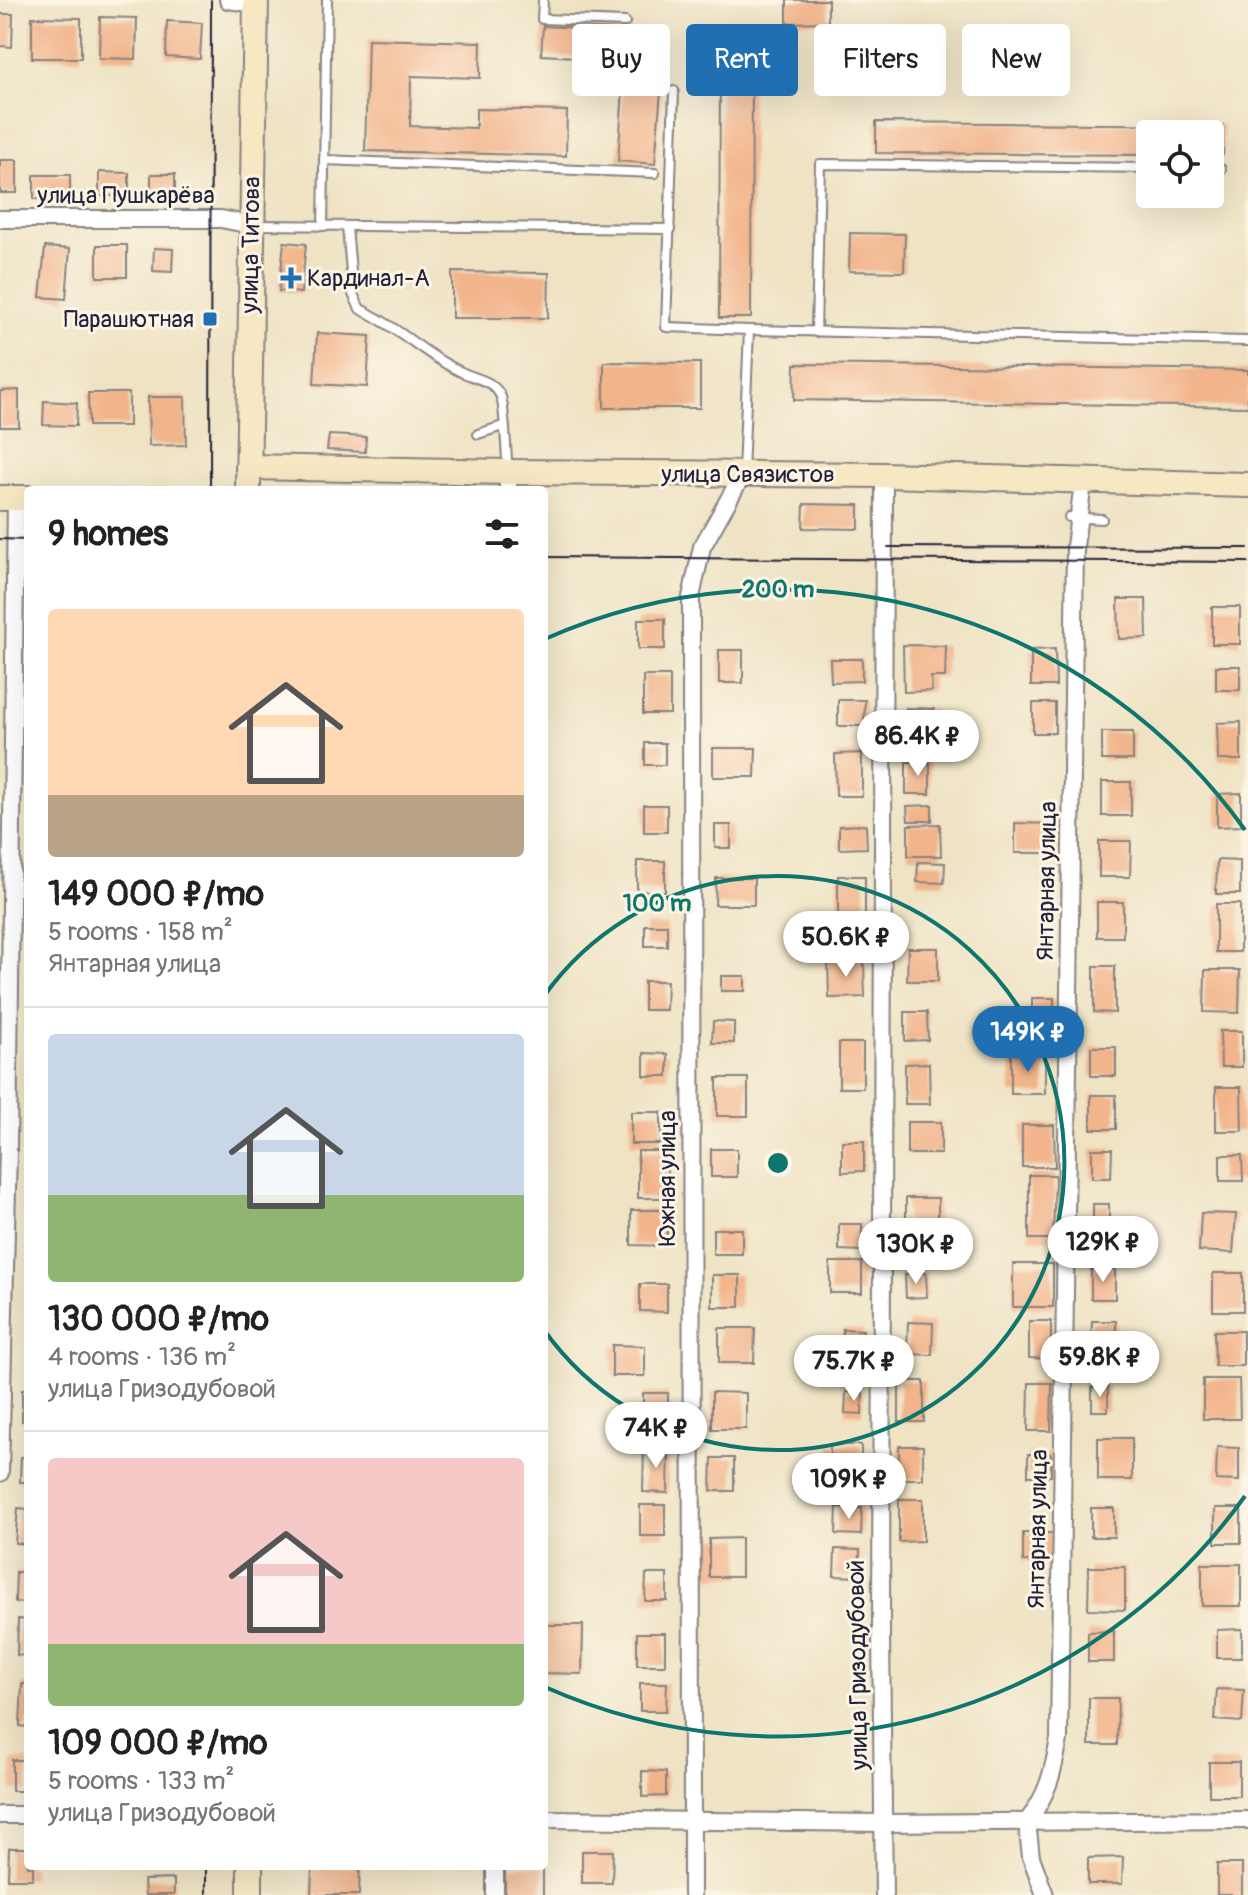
<!DOCTYPE html>
<html lang="en">
<head>
<meta charset="utf-8">
<style>
	body { margin:0; font-family:Pangolin,sans-serif; background:#f6f6f6; color:#222; height:100vh; display:flex; flex-direction:column; font-size:30px; white-space:nowrap }
	* { box-sizing:border-box; margin:0 }
	p { font-size:26px; color:#767676 }
	.icon { flex:none; width:44px; height:44px; fill:none; stroke:currentColor; stroke-width:2; stroke-linecap:round; stroke-linejoin:round }
	.map { position:relative; flex:1; overflow:hidden }
	.details { position:absolute; left:24px; top:486px; width:524px; height:1384px; display:flex; flex-direction:column; background:#fff; border-radius:8px; box-shadow:0 8px 32px #0002 }
	.details>* { flex:none }
	.banner { position:absolute; left:572px; top:24px; width:556px; height:72px; display:flex; gap:16px }
	.tools { position:absolute; left:1136px; top:120px; display:grid; gap:16px }
	.tools a { display:grid; place-items:center; width:88px; height:88px; border-radius:8px; background:#fff; box-shadow:0 8px 32px #0002; font-size:40px }
	.price { position:absolute; translate:-50% -68px; padding:0 18px; border-radius:28px; background:#fff; color:#222; font-size:26px; line-height:52px; filter:drop-shadow(0 2px 4px #0008) }
	.price::after { content:''; position:absolute; left:50%; top:48px; width:24px; height:18px; margin-left:-12px; background:inherit; clip-path:polygon(0 0,100% 0,50% 100%) }
	.price.current { background:#1f6fb2; color:#fff }
	ul { padding:0; list-style:none }
	li { display:grid; align-content:center; gap:16px; height:424px; padding:0 24px }
	li+li { border-top:2px solid #e0e0e0 }
	li span { display:grid; place-items:center; height:248px; border-radius:8px; color:#555 }
	li>.icon { margin-inline-start:auto }
	span .icon { width:144px; height:144px; fill:#fffc; stroke-width:1 }
	li b { font-size:34px }
	h2 { display:flex; justify-content:space-between; align-items:center; height:96px; padding:0 24px; font-size:34px }
	.tag { padding:0 28px; border-radius:8px; background:#fff; box-shadow:0 8px 32px #0002; font-size:28px; line-height:72px }
	.tag.current { background:#1f6fb2; color:#fff }
	.map>svg:first-child { display:block }
</style>
</head>
<body>
<div class="map">
<svg width="1248" height="1895" viewBox="0 0 1248 1895">
	<rect width="100%" height="100%" fill="#fcf5e5"/>
	<filter id="ink" filterUnits="userSpaceOnUse"><feTurbulence type="fractalNoise" baseFrequency=".0125" numOctaves="2"/><feDisplacementMap in="SourceGraphic" scale="16" xChannelSelector="R" yChannelSelector="G"/><feConvolveMatrix kernelMatrix="1 2 1 2 8 2 1 2 1" color-interpolation-filters="sRGB"/></filter>
	<filter id="wash" filterUnits="userSpaceOnUse"><feTurbulence type="fractalNoise" baseFrequency=".006" numOctaves="4" result="noise"/><feDisplacementMap in="SourceGraphic" scale="32" xChannelSelector="R" yChannelSelector="G"/><feGaussianBlur stdDeviation="1.8" result="paint"/><feColorMatrix in="noise" values="0 0 0 0 0 0 0 0 0 0 0 0 0 0 0 0 0 1.4 0 .05"/><feComposite in="paint" operator="in"/></filter>
	<g filter="url(#wash)">
		<rect width="100%" height="100%" fill="#efe3c4"/>
		<g id="blocks">
			<g fill="#f2b48a">
				<polygon points="787,0 828,0 828,22 787,23"/>
				<polygon points="0,14 13,14 12,47 0,46"/>
				<polygon points="32,17 81,18 81,58 32,58"/>
				<polygon points="100,17 137,18 136,59 99,58"/>
				<polygon points="167,21 202,23 200,59 166,57"/>
				<polygon points="543,26 650,32 648,61 541,55"/>
				<polygon points="368,39 481,42 480,78 411,76 410,126 476,128 476,109 567,111 566,156 365,151"/>
				<polygon points="720,65 752,65 751,318 719,318"/>
				<polygon points="624,75 662,78 655,164 618,161"/>
				<polygon points="876,122 1223,125 1223,155 1210,155 1210,134 1150,134 1150,155 876,153"/>
				<rect x="0" y="160" width="17" height="33"/>
				<polygon points="99,172 129,173 129,196 99,196"/>
				<rect x="151" y="174" width="24" height="24"/>
				<polygon points="34,175 70,175 70,200 34,199"/>
				<polygon points="850,233 905,234 904,272 849,271"/>
				<polygon points="284,242 306,244 301,293 279,291"/>
				<rect x="97" y="245" width="30" height="32"/>
				<polygon points="45,247 70,249 66,299 40,297"/>
				<polygon points="154,248 173,249 172,272 153,271"/>
				<polygon points="452,272 549,273 548,318 452,318"/>
				<polygon points="317,333 370,336 367,387 314,384"/>
				<polygon points="604,362 700,363 700,408 604,408"/>
				<polygon points="795,364 1248,370 1248,407 794,400"/>
				<polygon points="19,390 19,427 0,427 0,391"/>
				<polygon points="88,393 129,393 129,426 89,426"/>
				<polygon points="148,397 185,397 186,445 149,446"/>
				<polygon points="44,401 77,403 76,426 43,425"/>
				<polygon points="329,435 366,437 365,452 327,450"/>
				<polygon points="804,504 859,505 859,529 803,528"/>
				<polygon points="1118,599 1146,599 1147,638 1119,639"/>
				<rect x="1212" y="607" width="28" height="37"/>
				<rect x="638" y="619" width="27" height="30"/>
				<polygon points="903,645 946,646 945,677 931,677 932,691 904,692"/>
				<polygon points="1055,649 1056,686 1031,686 1031,650"/>
				<rect x="719" y="650" width="24" height="33"/>
				<polygon points="830,659 862,659 862,681 831,682"/>
				<rect x="1216" y="666" width="24" height="24"/>
				<rect x="643" y="676" width="27" height="38"/>
				<polygon points="838,700 865,700 864,726 838,726"/>
				<rect x="1033" y="703" width="22" height="30"/>
				<polygon points="906,708 934,709 933,741 905,740"/>
				<polygon points="1241,722 1241,760 1218,760 1217,723"/>
				<rect x="1102" y="732" width="31" height="28"/>
				<rect x="645" y="743" width="20" height="22"/>
				<polygon points="713,748 756,748 755,777 713,777"/>
				<polygon points="862,753 862,796 836,796 835,754"/>
				<rect x="906" y="762" width="24" height="32"/>
				<rect x="1102" y="782" width="29" height="34"/>
				<polygon points="1241,793 1241,826 1217,827 1217,794"/>
				<rect x="644" y="805" width="23" height="27"/>
				<polygon points="932,805 932,821 908,821 907,806"/>
				<polygon points="1015,823 1056,824 1056,853 1015,853"/>
				<polygon points="940,824 941,856 908,856 908,825"/>
				<rect x="715" y="825" width="16" height="23"/>
				<polygon points="866,825 867,848 839,849 839,826"/>
				<polygon points="1099,841 1131,841 1130,877 1099,877"/>
				<polygon points="1217,860 1240,861 1240,894 1216,894"/>
				<rect x="637" y="861" width="28" height="30"/>
				<polygon points="918,862 945,863 944,883 917,882"/>
				<rect x="838" y="876" width="27" height="50"/>
				<polygon points="716,878 754,878 754,905 715,905"/>
				<rect x="1097" y="902" width="26" height="35"/>
				<rect x="1216" y="904" width="24" height="48"/>
				<rect x="645" y="925" width="22" height="21"/>
				<polygon points="908,948 938,948 938,981 907,981"/>
				<polygon points="864,960 865,997 829,998 828,961"/>
				<polygon points="1094,966 1115,966 1115,1013 1094,1012"/>
				<polygon points="1205,970 1240,970 1239,1013 1204,1012"/>
				<rect x="721" y="976" width="24" height="15"/>
				<polygon points="644,981 667,981 666,1010 644,1010"/>
				<rect x="1032" y="998" width="22" height="39"/>
				<polygon points="905,1012 927,1012 928,1040 905,1041"/>
				<polygon points="713,1021 734,1022 734,1043 712,1043"/>
				<polygon points="1220,1031 1242,1031 1242,1067 1221,1067"/>
				<rect x="839" y="1043" width="24" height="45"/>
				<rect x="1091" y="1047" width="25" height="29"/>
				<polygon points="644,1053 668,1054 668,1076 644,1076"/>
				<rect x="1011" y="1054" width="34" height="40"/>
				<polygon points="929,1063 930,1104 905,1104 905,1064"/>
				<rect x="717" y="1078" width="31" height="38"/>
				<polygon points="1216,1087 1241,1087 1242,1131 1216,1131"/>
				<rect x="1091" y="1095" width="25" height="34"/>
				<rect x="631" y="1112" width="30" height="32"/>
				<rect x="907" y="1122" width="34" height="32"/>
				<polygon points="1022,1125 1054,1125 1055,1167 1022,1167"/>
				<polygon points="842,1141 864,1141 864,1171 842,1172"/>
				<rect x="711" y="1149" width="26" height="28"/>
				<polygon points="1092,1149 1112,1149 1111,1178 1092,1178"/>
				<rect x="638" y="1151" width="29" height="47"/>
				<polygon points="1220,1155 1242,1155 1243,1181 1220,1181"/>
				<polygon points="1029,1175 1055,1175 1053,1239 1029,1239"/>
				<rect x="906" y="1198" width="32" height="28"/>
				<rect x="1093" y="1204" width="16" height="38"/>
				<polygon points="631,1210 667,1210 667,1246 631,1245"/>
				<polygon points="1201,1213 1236,1214 1233,1253 1199,1251"/>
				<polygon points="839,1224 862,1224 862,1251 839,1250"/>
				<rect x="713" y="1229" width="29" height="25"/>
				<rect x="830" y="1262" width="32" height="31"/>
				<rect x="1013" y="1264" width="40" height="43"/>
				<rect x="1091" y="1269" width="24" height="30"/>
				<polygon points="926,1273 927,1297 906,1298 905,1274"/>
				<rect x="1213" y="1273" width="30" height="38"/>
				<rect x="712" y="1275" width="28" height="32"/>
				<polygon points="640,1284 667,1284 667,1312 640,1311"/>
				<polygon points="1029,1321 1051,1321 1051,1359 1029,1358"/>
				<polygon points="1092,1321 1116,1321 1116,1347 1091,1348"/>
				<polygon points="908,1322 933,1323 932,1355 907,1354"/>
				<polygon points="719,1328 755,1328 754,1363 719,1363"/>
				<polygon points="843,1329 863,1330 862,1354 842,1353"/>
				<polygon points="1214,1331 1243,1331 1243,1366 1215,1366"/>
				<polygon points="612,1345 645,1346 645,1376 612,1376"/>
				<polygon points="1203,1379 1239,1379 1240,1419 1203,1419"/>
				<rect x="899" y="1381" width="25" height="41"/>
				<polygon points="1029,1383 1052,1383 1051,1431 1028,1431"/>
				<rect x="1092" y="1387" width="16" height="24"/>
				<rect x="22" y="1390" width="6" height="31"/>
				<polygon points="712,1392 746,1393 746,1429 712,1429"/>
				<polygon points="846,1392 863,1393 862,1414 845,1413"/>
				<rect x="643" y="1393" width="25" height="35"/>
				<rect x="1098" y="1438" width="34" height="42"/>
				<rect x="830" y="1445" width="31" height="36"/>
				<rect x="899" y="1446" width="24" height="33"/>
				<polygon points="644,1447 669,1447 668,1493 643,1492"/>
				<polygon points="1217,1447 1239,1448 1239,1481 1216,1480"/>
				<rect x="1028" y="1454" width="23" height="22"/>
				<polygon points="21,1457 28,1457 28,1482 20,1482"/>
				<polygon points="712,1458 734,1458 734,1491 711,1491"/>
				<polygon points="899,1499 923,1499 923,1541 899,1542"/>
				<rect x="640" y="1505" width="25" height="31"/>
				<polygon points="837,1507 862,1508 861,1535 836,1534"/>
				<polygon points="18,1508 28,1509 28,1544 15,1543"/>
				<rect x="1091" y="1508" width="23" height="29"/>
				<rect x="1215" y="1508" width="26" height="35"/>
				<polygon points="1023,1533 1054,1533 1054,1562 1023,1561"/>
				<polygon points="741,1538 741,1577 709,1577 709,1539"/>
				<polygon points="835,1549 860,1550 859,1577 834,1576"/>
				<rect x="1202" y="1564" width="39" height="42"/>
				<polygon points="1089,1567 1125,1567 1125,1610 1088,1609"/>
				<polygon points="16,1572 28,1572 28,1603 15,1602"/>
				<polygon points="646,1574 667,1574 667,1601 645,1601"/>
				<polygon points="18,1619 28,1620 28,1656 17,1655"/>
				<polygon points="544,1625 583,1625 582,1674 544,1673"/>
				<polygon points="1242,1629 1242,1658 1217,1658 1217,1630"/>
				<polygon points="1114,1631 1114,1662 1088,1662 1088,1632"/>
				<rect x="637" y="1633" width="28" height="32"/>
				<polygon points="640,1683 667,1683 666,1711 640,1711"/>
				<polygon points="22,1684 28,1684 28,1727 20,1726"/>
				<polygon points="1217,1689 1244,1690 1242,1722 1215,1720"/>
				<polygon points="1089,1698 1118,1698 1117,1745 1089,1745"/>
				<rect x="12" y="1760" width="16" height="31"/>
				<rect x="1209" y="1762" width="30" height="34"/>
				<polygon points="642,1771 666,1772 666,1796 642,1797"/>
				<polygon points="9,1848 28,1848 28,1866 33,1866 33,1879 8,1879"/>
				<polygon points="582,1851 613,1851 612,1883 582,1883"/>
				<polygon points="1123,1857 1122,1884 1088,1884 1088,1858"/>
				<rect x="1217" y="1864" width="25" height="31"/>
				<polygon points="312,1866 360,1866 359,1895 311,1895"/>
				<rect x="505" y="1866" width="38" height="29"/>
				<polygon points="174,1879 174,1895 145,1895 144,1880"/>
			</g>
		</g>
	</g>
	<g filter="url(#ink)">
		<use href="#blocks" fill-opacity="0" stroke="#888280" stroke-width="2"/>
		<g fill="none" stroke-linecap="round" stroke-linejoin="round">
			<g stroke="#888280" stroke-width="12">
				<g id="lane">
					<polyline points="543,0 542,19 625,22"/>
					<polyline points="674,91 666,327 749,330"/>
					<polyline points="324,160 655,173"/>
					<polyline points="1210,169 1221,169"/>
					<polyline points="254,225 670,229"/>
					<polyline points="323,226 327,0"/>
					<path d="M347 227 353 294 360 309C398 326 428 358 466 374 480 380 494 381 501 397 505 408 506 455 508 471"/>
					<polyline points="816,332 820,164 1150,168"/>
					<polyline points="478,434 503,426"/>
					<polyline points="743,473 749,330 1248,341"/>
					<polyline points="1069,517 1102,519"/>
				</g>
			</g>
			<g stroke="#888280" stroke-width="20">
				<g id="street">
					<polyline points="228,0 256,4"/>
					<polyline points="0,219 221,219 251,225"/>
					<polyline points="508,490 508,472"/>
					<polyline points="0,1473 8,1150 16,498"/>
					<polyline points="0,1815 28,1815"/>
					<polyline points="544,1819 883,1823 1248,1820"/>
					<polyline points="495,1895 495,1866"/>
					<polyline points="692,1895 691,597 702,547 743,474"/>
					<polyline points="884,1895 881,1635 884,475"/>
					<path d="M1045 1895 1031 1857 1027 1822C1048 1794 1053 1773 1059 1739L1075 547 1083 482"/>
				</g>
			</g>
			<g stroke="#888280" stroke-width="28">
				<g id="secondary">
					<polyline points="248,467 508,472 884,475 1248,485"/>
					<polyline points="248,490 256,0"/>
					<polyline points="0,498 28,498"/>
					<polyline points="250,1895 250,1866"/>
				</g>
			</g>
			<use href="#lane" stroke="#fff" stroke-width="8"/>
			<use href="#street" stroke="#fff" stroke-width="16"/>
			<use href="#secondary" stroke="#f7e8c3" stroke-width="24"/>
			<g stroke="#22223b" stroke-width="2">
				<polyline points="210,490 211,0"/>
				<polyline points="0,539 28,540"/>
				<polyline points="888,547 1248,548"/>
				<polyline points="544,557 1248,562"/>
				<polyline points="206,1895 206,1866"/>
			</g>
		</g>
	</g>
	<g fill="none" stroke="#0f766e" stroke-width="4">
		<path d="M544 996A287 287 0 1 1 544 1330"/>
		<path d="M1245 1496A574 574 0 0 1 545 1687M545 639A574 574 0 0 1 1245 830"/>
	</g>
	<g fill="#1f6fb2" stroke="#fcf5e5" stroke-width="3">
		<path d="M287 266h8v8h8v8h-8v8h-8v-8h-8v-8h8z"/>
		<rect x="202" y="311" width="16" height="16" rx="4"/>
	</g>
	<g text-anchor="middle" dominant-baseline="central" stroke-width="6" stroke-linejoin="round" paint-order="stroke">
		<g font-size="24" fill="#22223b" stroke="#fcf5e5">
			<text x="126" y="195">улица Пушкарёва</text>
			<text transform="translate(251 245) rotate(-89)">улица Титова</text>
			<text x="748" y="474">улица Связистов</text>
			<text transform="translate(1047 881) rotate(-89)">Янтарная улица</text>
			<text transform="translate(667 1178) rotate(-90)">Южная улица</text>
			<text transform="translate(1038 1529) rotate(-89)">Янтарная улица</text>
			<text transform="translate(858 1665) rotate(-91)">улица Гризодубовой</text>
		</g>
		<g font-size="24" fill="#22223b" stroke="#fcf5e5" text-anchor="start">
			<text x="307" y="278">Кардинал-А</text>
			<text x="194" y="319" text-anchor="end">Парашютная</text>
		</g>
	</g>
	<circle cx="778" cy="1163" r="12" fill="#0f766e" stroke="#fcf5e5" stroke-width="4"/>
	<g font-size="24" text-anchor="middle" font-weight="bold" fill="#0f766e" stroke="#fcf5e5" stroke-width="6" stroke-linejoin="round" paint-order="stroke">
		<text x="778" y="597">200 m</text>
		<text x="657" y="911">100 m</text>
	</g>
</svg>
<div class="tools">
<a><svg class="icon" aria-label="locate" viewBox="0 0 24 24"><circle cx="12" cy="12" r="6"/><path d="M12 2v4M12 18v4M2 12h4M18 12h4"/></svg></a>
</div>
<b class="price" style="left:918px;top:778px">86.4K ₽</b>
<b class="price" style="left:846px;top:979px">50.6K ₽</b>
<b class="price current" style="left:1028px;top:1074px">149K ₽</b>
<b class="price" style="left:1103px;top:1284px">129K ₽</b>
<b class="price" style="left:916px;top:1286px">130K ₽</b>
<b class="price" style="left:1100px;top:1399px">59.8K ₽</b>
<b class="price" style="left:854px;top:1403px">75.7K ₽</b>
<b class="price" style="left:656px;top:1470px">74K ₽</b>
<b class="price" style="left:849px;top:1521px">109K ₽</b>
<div class="banner">
<a class="tag">Buy</a>
<a class="tag current">Rent</a>
<a class="tag">Filters</a>
<a class="tag">New</a>
</div>
<section class="details">
<h2>9 homes<svg class="icon" aria-label="filters" viewBox="0 0 24 24"><path d="M4 7h16M4 17h16"/><circle cx="9" cy="7" r="2"/><circle cx="15" cy="17" r="2"/></svg></h2>
<ul>
<li><span style="background:linear-gradient(#ffd9b3 75%,#b9a48a 0)"><svg class="icon" aria-label="home" viewBox="0 0 24 24"><path d="M3 11l9-7 9 7M6 9v11h12V9"/></svg></span><div><b>149 000 ₽/mo</b><p>5 rooms · 158 m²</p><p>Янтарная улица</p></div></li>
<li><span style="background:linear-gradient(#c9d6e8 65%,#8fb573 0)"><svg class="icon" aria-label="home" viewBox="0 0 24 24"><path d="M3 11l9-7 9 7M6 9v11h12V9"/></svg></span><div><b>130 000 ₽/mo</b><p>4 rooms · 136 m²</p><p>улица Гризодубовой</p></div></li>
<li><span style="background:linear-gradient(#f6c9c9 75%,#8fb573 0)"><svg class="icon" aria-label="home" viewBox="0 0 24 24"><path d="M3 11l9-7 9 7M6 9v11h12V9"/></svg></span><div><b>109 000 ₽/mo</b><p>5 rooms · 133 m²</p><p>улица Гризодубовой</p></div></li>
</ul>
</section>
</div>
</body>
</html>
